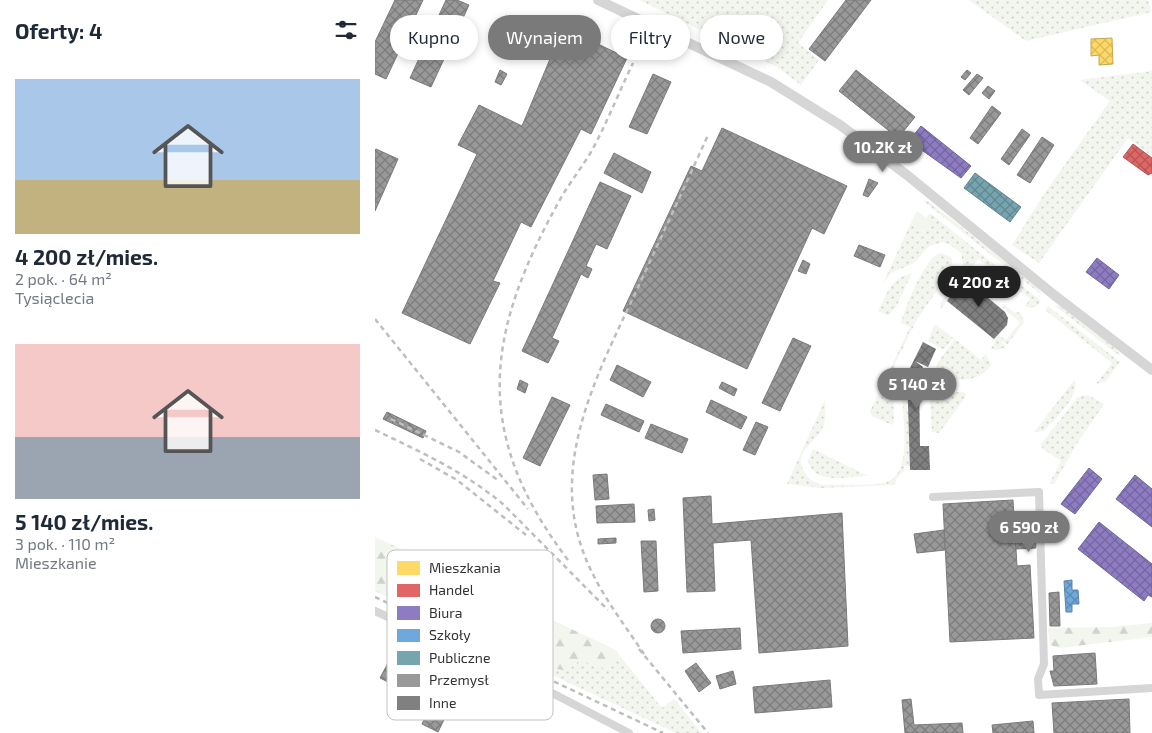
<!DOCTYPE html>
<html lang="pl">
<head>
<meta charset="utf-8">
<style>
	body { margin:0; font-family:"Exo 2",sans-serif; background:#f2f2f3; color:#1f2937; height:100vh; display:flex; flex-direction:column; font-size:19px; white-space:nowrap }
	* { box-sizing:border-box; margin:0 }
	p { font-size:16px; color:#747a83 }
	.icon { flex:none; width:28px; height:28px; fill:none; stroke:currentColor; stroke-width:2; stroke-linecap:round; stroke-linejoin:round }
	.map { position:relative; flex:1; overflow:hidden }
	.panel { display:flex; flex-direction:column; background:#fff; width:375px }
	.panel>* { flex:none }
	.banner { position:absolute; left:15px; top:15px; width:475px; height:45px; display:flex; gap:10px }
	.price { position:absolute; translate:-50% -42px; padding:0 11px; border-radius:18px; background:#7a7a7a; color:#fff; font-size:16px; line-height:32px; filter:drop-shadow(0 1px 2px #0008) }
	.price::after { content:''; position:absolute; left:50%; top:30px; width:15px; height:11px; margin-left:-8px; background:inherit; clip-path:polygon(0 0,100% 0,50% 100%) }
	.price.selected { background:#222; color:#fff }
	ul { padding:0; list-style:none }
	li { display:grid; align-content:center; gap:10px; height:265px; padding:0 15px }
	li span { display:grid; place-items:center; height:155px; border-radius:0px; color:#555 }
	li>.icon { margin-inline-start:auto }
	span .icon { width:90px; height:90px; fill:#fffc; stroke-width:1 }
	li b { font-size:21px }
	h2 { display:flex; justify-content:space-between; align-items:center; height:60px; padding:0 15px; font-size:21px }
	.chip { padding:0 18px; border-radius:22px; background:#fff; box-shadow:0 2px 8px #0003; font-size:18px; line-height:45px }
	.chip.selected { background:#7a7a7a; color:#fff }
	main { display:flex; flex:1; min-height:0 }
	.map>svg:first-child { display:block }
</style>
</head>
<body>
<main>
<section class="panel">
<h2>Oferty: 4<svg class="icon" aria-label="filters" viewBox="0 0 24 24"><path d="M4 7h16M4 17h16"/><circle cx="9" cy="7" r="2"/><circle cx="15" cy="17" r="2"/></svg></h2>
<ul>
<li><span style="background:linear-gradient(#a9c7e8 65%,#c2b280 0)"><svg class="icon" aria-label="home" viewBox="0 0 24 24"><path d="M3 11l9-7 9 7M6 9v11h12V9"/></svg></span><div><b>4 200 zł/mies.</b><p>2 pok. · 64 m²</p><p>Tysiąclecia</p></div></li>
<li><span style="background:linear-gradient(#f6c9c9 60%,#9aa5b1 0)"><svg class="icon" aria-label="home" viewBox="0 0 24 24"><path d="M3 11l9-7 9 7M6 9v11h12V9"/></svg></span><div><b>5 140 zł/mies.</b><p>3 pok. · 110 m²</p><p>Mieszkanie</p></div></li>
</ul>
</section>
<div class="map">
<svg width="777" height="733" viewBox="0 0 777 733">
	<defs>
		<pattern id="grass-dots" width="8" height="8" patternUnits="userSpaceOnUse" patternTransform="scale(1.25)"><rect width="8" height="8" fill="#f2f6ee"/><path d="M2 2h.1M6 6h.1" fill="none" stroke="#d0d3cd" stroke-width="1.8" stroke-linecap="round"/></pattern>
		<pattern id="forest-firs" width="22" height="20" patternUnits="userSpaceOnUse" patternTransform="scale(1.25)"><rect width="22" height="20" fill="#f2f6ee"/><path d="M5 1l3.5 6h-7zM16 11l3.5 6h-7z" fill="#d0d3cd"/></pattern>
		<pattern id="homes-cross-hatch" width="8" height="8" patternUnits="userSpaceOnUse" patternTransform="scale(1.25)"><rect width="8" height="8" fill="#ffd966"/><path d="M0 0l8 8M0 8l8-8" fill="none" stroke="#dbbb59"/></pattern>
		<pattern id="shops-cross-hatch" width="8" height="8" patternUnits="userSpaceOnUse" patternTransform="scale(1.25)"><rect width="8" height="8" fill="#e06666"/><path d="M0 0l8 8M0 8l8-8" fill="none" stroke="#b65555"/></pattern>
		<pattern id="offices-cross-hatch" width="8" height="8" patternUnits="userSpaceOnUse" patternTransform="scale(1.25)"><rect width="8" height="8" fill="#8e7cc3"/><path d="M0 0l8 8M0 8l8-8" fill="none" stroke="#75669f"/></pattern>
		<pattern id="schools-cross-hatch" width="8" height="8" patternUnits="userSpaceOnUse" patternTransform="scale(1.25)"><rect width="8" height="8" fill="#6fa8dc"/><path d="M0 0l8 8M0 8l8-8" fill="none" stroke="#5c89b3"/></pattern>
		<pattern id="public-cross-hatch" width="8" height="8" patternUnits="userSpaceOnUse" patternTransform="scale(1.25)"><rect width="8" height="8" fill="#76a5af"/><path d="M0 0l8 8M0 8l8-8" fill="none" stroke="#61878f"/></pattern>
		<pattern id="industry-cross-hatch" width="8" height="8" patternUnits="userSpaceOnUse" patternTransform="scale(1.25)"><rect width="8" height="8" fill="#999"/><path d="M0 0l8 8M0 8l8-8" fill="none" stroke="#7d7d7d"/></pattern>
		<pattern id="building-cross-hatch" width="8" height="8" patternUnits="userSpaceOnUse" patternTransform="scale(1.25)"><rect width="8" height="8" fill="#808080"/><path d="M0 0l8 8M0 8l8-8" fill="none" stroke="#696969"/></pattern>
	</defs>
	<rect width="100%" height="100%" fill="#fff"/>
	<g fill="url(#grass-dots)">
		<polygon points="264,0 453,0 423,43 444,60 426,85 402,67"/>
		<polygon points="594,0 773,0 776,12 651,41"/>
		<polygon points="777,71 777,156 753,138 664,263 637,245 671,191 735,101 705,80"/>
		<polygon points="548,201 555,202 662,287 667,295"/>
		<polygon points="555,213 630,273 626,277 603,259 566,309 565,303 587,277 589,268 586,253 574,244 568,242 554,246 539,263 516,273 508,283 536,223 550,233 557,223 551,218"/>
		<path d="M566 253 576 257 578 267 541 321 520 364 518 376 519 422 517 425 497 416 495 411 535 327 526 323C530 308 550 256 566 253Z"/>
		<path d="M537 273 522 305 513 316 503 311C513 292 515 279 537 273Z"/>
		<polygon points="632,274 666,301 662,306 655,308 650,306 655,299 628,279"/>
		<polygon points="630,305 640,313 645,312 649,322 632,345 627,341 626,342 631,346 629,348 620,350 616,348 620,342 619,339 623,335 631,340 645,322 627,307"/>
		<polygon points="679,305 685,306 740,348 746,357"/>
		<polygon points="673,306 745,362 731,381 721,384 737,363 670,310"/>
		<polygon points="560,324 578,338 569,350 553,341"/>
		<path d="M580 339 606 360 611 354 616 364C607 384 578 380 559 379 557 366 573 349 580 339Z"/>
		<path d="M700 379C705 396 680 419 669 431L659 432Z"/>
		<polygon points="588,392 591,394 590,398 564,433 557,432 555,402 558,396 564,393"/>
		<path d="M532 393 535 466H529V471L521 479 520 485 445 488 412 484 450 400C450 407 451 416 449 424 445 442 415 450 430 473 434 480 441 484 449 485 468 484 489 486 508 483 539 478 528 419 527 396Z"/>
		<polygon points="713,395 729,404 701,445 679,484 674,484 686,461 668,449 666,444 703,397"/>
		<path d="M438 449 493 476C474 476 439 486 433 461Z"/>
		<path d="M0 588 46 610 87 612C98 626 108 638 126 644 143 651 149 646 161 664L191 671 205 660 232 669 245 656 287 708 299 699 327 733H301L28 605 0 591Z"/>
	</g>
	<g fill="url(#forest-firs)">
		<path d="M0 537 241 650 245 656 232 669 205 660 191 671 161 664C149 646 143 651 125 644 108 637 98 626 87 612L46 610 2 589 0 588Z"/>
		<polygon points="777,623 777,637 684,648 675,645 673,628 737,627"/>
	</g>
	<polygon fill="#f2f6ee" points="542,211 558,223 550,233 536,223"/>
	<polygon fill="url(#homes-cross-hatch)" stroke="#c2a756" points="737,38 738,64 724,65 724,55 716,56 716,39"/>
	<polygon fill="url(#shops-cross-hatch)" stroke="#ac5656" points="758,144 777,158 777,173 773,175 748,157"/>
	<g fill="url(#offices-cross-hatch)" stroke="#726698">
		<polygon points="546,126 596,166 586,178 534,141"/>
		<polygon points="722,258 744,275 734,289 711,272"/>
		<polygon points="714,468 727,479 700,514 686,504"/>
		<polygon points="760,475 777,489 777,527 741,499"/>
		<polygon points="724,522 777,564 777,597 773,595 769,601 703,549"/>
	</g>
	<polygon fill="url(#schools-cross-hatch)" stroke="#5d85a9" points="697,580 697,590 703,590 704,604 697,604 697,612 691,612 689,581"/>
	<polygon fill="url(#public-cross-hatch)" stroke="#62828a" points="600,173 646,207 635,222 589,188"/>
	<g fill="url(#industry-cross-hatch)" stroke="#7a7a7a">
		<polygon points="20,0 48,0 11,79 0,74 0,42"/>
		<polygon points="71,0 82,0 94,5 56,87 35,78"/>
		<polygon points="471,0 496,0 450,61 434,49"/>
		<polygon points="167,17 252,58 216,134 206,129 156,227 146,222 118,281 125,283 95,344 27,313 102,154 83,145 104,105 147,126 185,35 164,24"/>
		<polygon points="125,70 132,74 126,85 120,82"/>
		<polygon points="481,70 540,117 523,138 464,91"/>
		<polygon points="592,70 596,73 590,80 586,77"/>
		<polygon points="278,74 296,82 272,134 254,127"/>
		<polygon points="602,74 608,78 594,95 588,90"/>
		<polygon points="613,86 620,91 614,99 607,93"/>
		<polygon points="617,106 626,113 603,144 595,138"/>
		<polygon points="347,128 472,186 449,234 437,228 372,369 248,311 316,166 327,171"/>
		<polygon points="647,129 655,135 634,165 626,159"/>
		<polygon points="667,137 679,145 655,183 642,175"/>
		<polygon points="1,149 23,159 0,211 0,150"/>
		<polygon points="239,153 276,172 267,193 229,173"/>
		<polygon points="494,179 503,183 493,197 488,195"/>
		<polygon points="225,182 256,196 232,249 221,244 211,266 217,269 213,278 206,274 177,338 184,341 173,363 147,351"/>
		<polygon points="484,245 510,255 505,267 479,256"/>
		<polygon points="428,260 435,264 431,274 423,271"/>
		<polygon points="418,338 436,346 405,411 387,403"/>
		<polygon points="242,365 276,382 268,397 235,380"/>
		<polygon points="145,380 153,384 150,393 142,389"/>
		<polygon points="347,382 362,389 359,396 344,388"/>
		<polygon points="177,397 195,405 165,466 148,458"/>
		<polygon points="336,400 372,417 366,429 331,412"/>
		<polygon points="231,404 269,421 264,432 226,415"/>
		<polygon points="12,412 51,431 48,438 8,419"/>
		<polygon points="381,422 393,427 380,455 368,450"/>
		<polygon points="276,424 313,439 307,453 270,438"/>
		<polygon points="232,474 234,499 220,500 218,475"/>
		<polygon points="336,496 337,524 467,513 473,646 384,653 376,540 338,543 340,591 312,592 308,498"/>
		<polygon points="638,500 642,566 655,565 659,638 575,642 568,504"/>
		<polygon points="259,504 260,522 222,523 221,506"/>
		<polygon points="279,509 280,520 274,521 273,510"/>
		<polygon points="569,530 570,550 542,553 539,534"/>
		<polygon points="640,532 661,532 661,548 641,549"/>
		<polygon points="241,538 241,543 223,544 223,539"/>
		<polygon points="266,541 281,541 283,591 269,592"/>
		<polygon points="684,592 685,626 675,626 674,593"/>
		<circle cx="283" cy="626" r="7"/>
		<polygon points="365,628 366,649 308,653 306,631"/>
		<polygon points="720,653 722,684 679,686 675,671 679,671 678,656"/>
		<polygon points="13,663 65,689 57,704 5,678"/>
		<polygon points="321,663 336,683 324,692 310,671"/>
		<polygon points="358,671 361,684 345,689 341,676"/>
		<polygon points="455,680 457,707 380,713 378,687"/>
		<polygon points="63,691 79,699 63,732 47,724"/>
		<polygon points="536,699 539,725 587,723 588,733 530,733 527,700"/>
		<polygon points="754,699 755,733 679,733 677,703"/>
		<polygon points="658,721 659,733 618,733 617,725"/>
	</g>
	<g fill="url(#building-cross-hatch)">
		<polygon points="588,277 630,312 633,318 632,325 619,339 572,301"/>
		<polygon points="548,342 561,349 553,367 540,361 548,367 544,375 545,446 554,446 555,470 535,470 532,374"/>
	</g>
	<g fill="none" stroke-linecap="round" stroke-linejoin="round">
		<g stroke="#d6d6d6" stroke-width="8">
			<polyline points="558,497 664,492 669,664 663,679 664,695 777,688"/>
			<polyline points="0,611 183,696 254,733"/>
		</g>
		<polyline stroke="#d6d6d6" stroke-width="10" points="223,0 396,82 465,125 532,175 679,295 777,370"/>
		<g stroke="#bebebe" stroke-width="2.5" stroke-dasharray="5 4" stroke-linecap="butt">
			<polyline points="0,319 153,509"/>
			<polyline points="16,419 84,452 124,481"/>
			<path d="M0 430C46 452 90 472 129 505L233 610"/>
			<polyline points="45,459 82,480 151,535"/>
			<path d="M193 560C95 431 111 331 187 196 196 181 207 167 216 152 232 123 244 92 258 63"/>
			<polyline points="0,597 288,733"/>
			<polyline points="264,649 333,733"/>
			<path d="M269 654C245 618 216 582 204 539 178 451 229 361 265 283 288 233 311 184 333 135"/>
		</g>
	</g>
	<rect x="12" y="550" width="166" height="170" rx="8" fill="#fff" stroke="#c2c2c2" stroke-width="1"/>
	<rect x="22" y="561" width="23" height="14" fill="#ffd966"/>
	<rect x="22" y="584" width="23" height="13" fill="#e06666"/>
	<rect x="22" y="606" width="23" height="14" fill="#8e7cc3"/>
	<rect x="22" y="629" width="23" height="13" fill="#6fa8dc"/>
	<rect x="22" y="651" width="23" height="14" fill="#76a5af"/>
	<rect x="22" y="674" width="23" height="13" fill="#999"/>
	<rect x="22" y="696" width="23" height="14" fill="#808080"/>
	<g font-size="14" fill="#323232">
		<text x="54" y="573">Mieszkania</text>
		<text x="54" y="595">Handel</text>
		<text x="54" y="618">Biura</text>
		<text x="54" y="640">Szkoły</text>
		<text x="54" y="663">Publiczne</text>
		<text x="54" y="685">Przemysł</text>
		<text x="54" y="708">Inne</text>
	</g>
</svg>
<b class="price" style="left:508px;top:173px">10.2K zł</b>
<b class="price selected" style="left:604px;top:308px">4 200 zł</b>
<b class="price" style="left:542px;top:410px">5 140 zł</b>
<b class="price" style="left:654px;top:553px">6 590 zł</b>
<div class="banner">
<a class="chip">Kupno</a>
<a class="chip selected">Wynajem</a>
<a class="chip">Filtry</a>
<a class="chip">Nowe</a>
</div>
</div>
</main>
</body>
</html>
